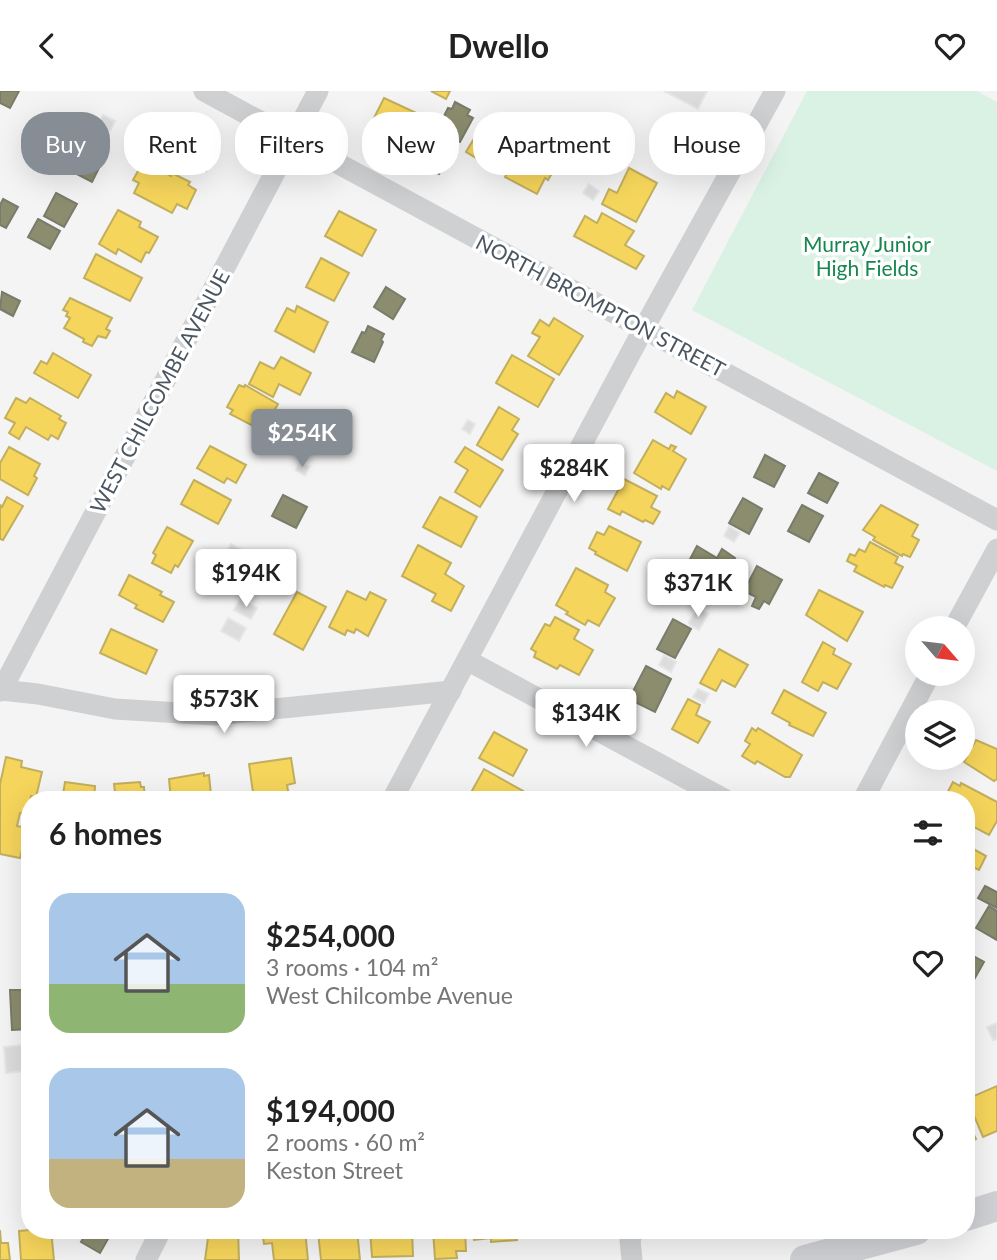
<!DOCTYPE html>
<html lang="en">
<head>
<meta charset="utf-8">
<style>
	body { margin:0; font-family:Lato,sans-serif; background:#f2f2f2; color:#222; height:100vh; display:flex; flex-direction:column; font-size:26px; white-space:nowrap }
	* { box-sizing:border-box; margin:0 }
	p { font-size:23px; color:#767676 }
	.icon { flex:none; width:38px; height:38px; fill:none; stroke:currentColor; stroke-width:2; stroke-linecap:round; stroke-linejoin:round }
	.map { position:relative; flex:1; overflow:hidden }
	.sheet { position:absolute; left:21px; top:700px; width:954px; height:448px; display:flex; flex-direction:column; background:#fff; border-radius:28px; box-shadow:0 7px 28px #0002 }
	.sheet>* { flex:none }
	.banner { position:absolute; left:21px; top:21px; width:956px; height:63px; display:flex; gap:14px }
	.needle { width:46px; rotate:118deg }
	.fabs { position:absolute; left:905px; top:525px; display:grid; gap:14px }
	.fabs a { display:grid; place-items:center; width:70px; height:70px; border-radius:50%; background:#fff; box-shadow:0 7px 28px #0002; font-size:35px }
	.price { position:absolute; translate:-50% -60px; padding:0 16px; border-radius:7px; background:#fff; color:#222; font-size:23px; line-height:46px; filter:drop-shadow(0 2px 4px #0008) }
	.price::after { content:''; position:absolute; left:50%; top:42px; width:21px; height:16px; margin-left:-10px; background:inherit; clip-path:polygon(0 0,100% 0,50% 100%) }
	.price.on { background:#868d94; color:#fff }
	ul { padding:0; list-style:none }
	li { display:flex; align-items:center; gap:21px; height:175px; padding:0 28px }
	li span { display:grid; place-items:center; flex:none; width:196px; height:140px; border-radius:21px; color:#555 }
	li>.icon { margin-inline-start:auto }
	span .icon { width:84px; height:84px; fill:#fffc; stroke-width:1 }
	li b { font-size:30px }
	h2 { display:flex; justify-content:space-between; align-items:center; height:84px; padding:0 28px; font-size:30px }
	.pill { padding:0 24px; border-radius:28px; background:#fff; box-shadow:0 7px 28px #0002; font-size:24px; line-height:63px }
	.pill.on { background:#868d94; color:#fff }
	header { display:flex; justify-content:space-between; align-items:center; height:91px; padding:0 28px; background:#fff; font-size:32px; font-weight:700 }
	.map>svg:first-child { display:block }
</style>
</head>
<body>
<header><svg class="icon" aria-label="back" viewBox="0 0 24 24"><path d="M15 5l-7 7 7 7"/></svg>Dwello<svg class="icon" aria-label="heart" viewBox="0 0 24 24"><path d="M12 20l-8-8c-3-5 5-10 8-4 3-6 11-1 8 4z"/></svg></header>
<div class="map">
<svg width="997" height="1169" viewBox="0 0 997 1169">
	<rect width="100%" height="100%" fill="#f4f4f4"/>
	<polygon fill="#d9f2e3" points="807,0 977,0 997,11 997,380 692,219"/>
	<g fill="#f6d55c" stroke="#c2af5e" stroke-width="2">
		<polygon points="431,0 450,0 446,8"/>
		<polygon points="384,7 427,27 414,53 379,36 381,33 373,29"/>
		<polygon points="487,26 513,41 493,77 466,61"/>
		<polygon points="177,29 220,55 206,80 162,56"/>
		<polygon points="524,52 549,65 543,76 552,82 548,89 545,87 537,103 505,86"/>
		<polygon points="150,74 171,85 172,82 190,91 188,94 196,99 187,118 177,113 172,122 134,102 139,92 133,89 139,78 146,82"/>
		<polygon points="629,77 657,92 636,131 602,113 609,98 617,102"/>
		<polygon points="118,119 141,131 139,136 158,146 149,162 146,161 141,171 118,158 116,163 99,153"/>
		<polygon points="339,120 376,139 362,165 325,145"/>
		<polygon points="602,122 634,140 625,154 644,165 636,178 574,145 585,125 597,132"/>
		<polygon points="96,163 142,187 130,210 84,187"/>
		<polygon points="321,167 349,182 334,210 306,196"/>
		<polygon points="70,207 112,227 106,238 110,240 106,247 98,245 92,255 83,251 84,248 64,237 70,227 66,225 68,221 63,219"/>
		<polygon points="297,215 328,231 314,261 275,240 287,217 295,221"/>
		<polygon points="554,227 583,245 559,284 528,265 540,246 532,242 540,229 549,235"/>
		<polygon points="53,262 91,284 78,307 34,282 41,270 47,273"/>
		<polygon points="512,264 554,288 538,316 496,292"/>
		<polygon points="281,266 311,282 300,304 279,293 273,306 249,293 260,271 274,278"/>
		<polygon points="239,294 244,296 245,294 278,313 268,330 264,328 257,337 230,323 233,319 227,316"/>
		<polygon points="677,300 706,316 691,343 655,321 666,302 674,307"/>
		<polygon points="16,307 26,312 30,307 61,325 59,328 66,332 58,348 51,344 48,349 26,336 19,348 9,342 15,332 5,327"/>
		<polygon points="499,316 519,328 512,339 518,343 502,369 477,354"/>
		<polygon points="653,349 669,358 671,354 676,356 673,360 686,368 669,399 662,395 661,398 634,382"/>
		<polygon points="210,355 246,374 236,392 227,387 224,392 197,377"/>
		<polygon points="9,356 40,373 34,385 37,387 28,404 0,388 0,372"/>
		<polygon points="465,356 503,379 480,416 455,401 468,379 455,371"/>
		<polygon points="624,388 657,405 651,416 660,421 653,433 645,429 643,431 622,420 620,424 608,418"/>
		<polygon points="194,389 231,409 218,433 181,413"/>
		<polygon points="7,406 23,415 3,449 0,448 0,414 2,416"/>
		<polygon points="440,406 477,426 461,456 423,436"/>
		<polygon points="881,414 918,434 912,445 919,449 910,466 903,463 902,465 873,449 875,446 863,439"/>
		<polygon points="609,435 641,451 627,480 595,463 596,461 589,457 597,441 604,444"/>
		<polygon points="167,436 193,450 178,476 175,474 171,482 152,472 156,464 153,462"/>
		<polygon points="870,451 898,466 895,472 903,476 892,497 885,494 884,496 854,480 857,475 847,470 850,463 855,465 859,458 865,461"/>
		<polygon points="418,454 451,472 445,483 464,495 451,520 432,510 436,503 402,485"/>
		<polygon points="576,477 608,494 605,501 615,507 599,535 588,529 585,534 566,523 568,521 556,514"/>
		<polygon points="129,484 162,501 160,504 174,511 163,531 135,517 137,514 119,504"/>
		<polygon points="819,499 863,521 847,550 806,524"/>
		<polygon points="347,500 366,509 370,501 386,509 368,545 356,538 354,542 347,539 345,544 329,536"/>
		<polygon points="297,501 326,516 303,559 274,543"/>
		<polygon points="555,526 579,539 574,548 593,559 579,584 560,574 557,578 534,566 536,561 531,558 545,533 550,535"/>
		<polygon points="111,538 157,559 146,583 100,562"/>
		<polygon points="823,551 835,558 833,563 851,573 837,598 823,591 818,600 802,591"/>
		<polygon points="719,558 748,574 735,596 722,589 716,600 700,592"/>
		<polygon points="784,599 826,622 813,645 789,634 790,632 772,622"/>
		<polygon points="688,608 700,614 696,624 710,631 698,652 672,638"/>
		<polygon points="752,637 756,640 758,637 802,664 790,686 785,686 757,670 755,673 742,665 750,653 745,650"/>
		<polygon points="494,641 527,659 513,685 479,667"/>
		<polygon points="976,649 997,658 997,688 994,690 964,671"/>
		<polygon points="6,666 22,670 21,676 42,681 36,706 31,705 27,724 20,722 17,735 27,737 20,767 0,763 0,693"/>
		<polygon points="291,667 295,692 287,694 289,705 254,709 249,673"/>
		<polygon points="484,678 523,700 518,709 472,709 468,707"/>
		<polygon points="204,682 204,685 209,684 211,704 205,704 205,709 171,709 169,688"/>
		<polygon points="65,691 95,695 94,709 62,709"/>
		<polygon points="140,691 141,696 144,696 145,709 116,709 114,693"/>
		<polygon points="953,691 960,695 961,692 997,711 997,730 989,744 966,732 966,709 944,708"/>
		<polygon points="966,754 986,765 979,779 971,775 966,785"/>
		<polygon points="997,995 997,1040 983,1046 967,1008"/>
		<polygon points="966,1027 976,1048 966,1053"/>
		<polygon points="0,1139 1,1152 8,1152 10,1169 0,1169"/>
		<polygon points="30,1139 51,1139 54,1169 21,1169 19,1140"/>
		<polygon points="209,1139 238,1139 239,1169 205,1169"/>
		<polygon points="262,1139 305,1139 308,1169 274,1169 272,1152 264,1153"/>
		<polygon points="336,1139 357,1139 360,1169 321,1169 318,1141"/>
		<polygon points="370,1139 412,1139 413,1165 372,1166"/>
		<polygon points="433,1139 465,1139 466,1160 456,1160 457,1167 435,1168"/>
		<polygon points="473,1139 516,1139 517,1149 491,1151 491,1147 474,1149"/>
	</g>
	<g fill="#8c8c6e" stroke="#787c6a" stroke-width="2">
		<polygon points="0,0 19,0 10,17 0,12"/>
		<polygon points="455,11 470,19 467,24 473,27 460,51 437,39 448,17 452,18"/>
		<polygon points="88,48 108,59 92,91 71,80"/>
		<polygon points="431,54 449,64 439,83 420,74"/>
		<polygon points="56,102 77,113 64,136 44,125"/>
		<polygon points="3,108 18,116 6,137 0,134 0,114"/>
		<polygon points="38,128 60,140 50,158 28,146"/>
		<polygon points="386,196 405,208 393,228 374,216"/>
		<polygon points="2,201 20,210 13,225 0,218"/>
		<polygon points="368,235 384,243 381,249 383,251 374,271 352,261 362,241 365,242"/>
		<polygon points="765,364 785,375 774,396 754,386"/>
		<polygon points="819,382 838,392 827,412 808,402"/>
		<polygon points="283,404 307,416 296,437 272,425"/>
		<polygon points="743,407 762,418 749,443 729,432"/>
		<polygon points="802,414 823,425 809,451 788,440"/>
		<polygon points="697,455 717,467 722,458 735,467 722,489 689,470"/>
		<polygon points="757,475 782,489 769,513 764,510 759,518 752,515 756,506 744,500"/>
		<polygon points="698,479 717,489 705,510 687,500"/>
		<polygon points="673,528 691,538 675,567 657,558"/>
		<polygon points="646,575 671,588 655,621 629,608"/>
		<polygon points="985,795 997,801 997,817 978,807"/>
		<polygon points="989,815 997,820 997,849 976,837"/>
		<polygon points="966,861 984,871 971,894 966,892"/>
		<polygon points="10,899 30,899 30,938 12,939"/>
		<polygon points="88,1139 113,1139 100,1162 81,1151"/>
	</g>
	<g fill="#ddddde" stroke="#e5e6e7" stroke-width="2">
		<polygon points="664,0 707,0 698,18"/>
		<polygon points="103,24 115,30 110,40 98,34"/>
		<polygon points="589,93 599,100 593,109 583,102"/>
		<polygon points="468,329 475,333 470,343 462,338"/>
		<polygon points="300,371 309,376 305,384 296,379"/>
		<polygon points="729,435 740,442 734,451 724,445"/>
		<polygon points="231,453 242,459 238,467 227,460"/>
		<polygon points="240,508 257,517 251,528 234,519"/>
		<polygon points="698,517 708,523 699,539 690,534 689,531"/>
		<polygon points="228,527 246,537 239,550 221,540"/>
		<polygon points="664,564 676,571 671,581 659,574"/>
		<polygon points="698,598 709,603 704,612 693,606"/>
		<polygon points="997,932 997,948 993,949 987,936"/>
		<polygon points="23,954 25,980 6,982 4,956"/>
	</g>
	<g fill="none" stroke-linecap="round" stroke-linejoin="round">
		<g stroke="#ced0d2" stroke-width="21">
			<polyline points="204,0 997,429"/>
			<polyline points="954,537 997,458"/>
			<polyline points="467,569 726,709"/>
			<polyline points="0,599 38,603 115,618 214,624 451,600"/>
			<polyline points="1,600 318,0"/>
			<polyline points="392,709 644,237 775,0"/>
			<polyline points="863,709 930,583"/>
			<polyline points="146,1169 161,1139"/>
			<polyline points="632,1169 630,1149 634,1139"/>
		</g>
		<g stroke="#ced0d4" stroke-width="30">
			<polyline points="966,1125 997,1115"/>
			<polyline points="805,1169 916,1139"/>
		</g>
	</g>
	<g text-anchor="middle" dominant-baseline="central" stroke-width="7" stroke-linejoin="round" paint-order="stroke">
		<g font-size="21" fill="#17864f" stroke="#fff">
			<text x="867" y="152">Murray Junior<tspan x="867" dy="24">High Fields</tspan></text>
		</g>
		<g font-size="21" fill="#4a5661" stroke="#fff">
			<text transform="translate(601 214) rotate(28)">NORTH BROMPTON STREET</text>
			<text transform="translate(159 300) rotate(-62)">WEST CHILCOMBE AVENUE</text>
		</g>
	</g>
</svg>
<div class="fabs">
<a><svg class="needle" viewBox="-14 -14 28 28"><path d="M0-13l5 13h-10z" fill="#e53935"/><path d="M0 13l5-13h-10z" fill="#767676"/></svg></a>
<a><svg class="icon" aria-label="layers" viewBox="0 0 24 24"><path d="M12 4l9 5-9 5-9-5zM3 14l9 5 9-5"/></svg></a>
</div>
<b class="price on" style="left:302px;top:378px">$254K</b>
<b class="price" style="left:574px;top:413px">$284K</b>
<b class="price" style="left:246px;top:518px">$194K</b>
<b class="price" style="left:698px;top:528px">$371K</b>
<b class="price" style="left:224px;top:644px">$573K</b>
<b class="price" style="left:586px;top:658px">$134K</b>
<div class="banner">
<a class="pill on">Buy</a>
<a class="pill">Rent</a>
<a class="pill">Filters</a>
<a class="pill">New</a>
<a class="pill">Apartment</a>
<a class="pill">House</a>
</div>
<section class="sheet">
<h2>6 homes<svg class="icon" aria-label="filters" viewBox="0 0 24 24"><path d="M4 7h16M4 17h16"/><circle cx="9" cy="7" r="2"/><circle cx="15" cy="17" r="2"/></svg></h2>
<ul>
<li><span style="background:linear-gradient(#a9c7e8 65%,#8fb573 0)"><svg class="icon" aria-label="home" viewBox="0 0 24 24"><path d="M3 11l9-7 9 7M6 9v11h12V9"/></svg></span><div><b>$254,000</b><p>3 rooms · 104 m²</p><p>West Chilcombe Avenue</p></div><svg class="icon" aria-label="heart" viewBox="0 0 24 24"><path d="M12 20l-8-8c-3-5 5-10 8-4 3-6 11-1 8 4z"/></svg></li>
<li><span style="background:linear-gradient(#a9c7e8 65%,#c2b280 0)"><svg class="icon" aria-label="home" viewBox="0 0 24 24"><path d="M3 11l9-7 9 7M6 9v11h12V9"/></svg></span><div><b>$194,000</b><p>2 rooms · 60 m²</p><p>Keston Street</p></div><svg class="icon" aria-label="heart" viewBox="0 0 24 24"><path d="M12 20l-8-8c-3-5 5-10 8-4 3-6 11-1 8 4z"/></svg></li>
</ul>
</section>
</div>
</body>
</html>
